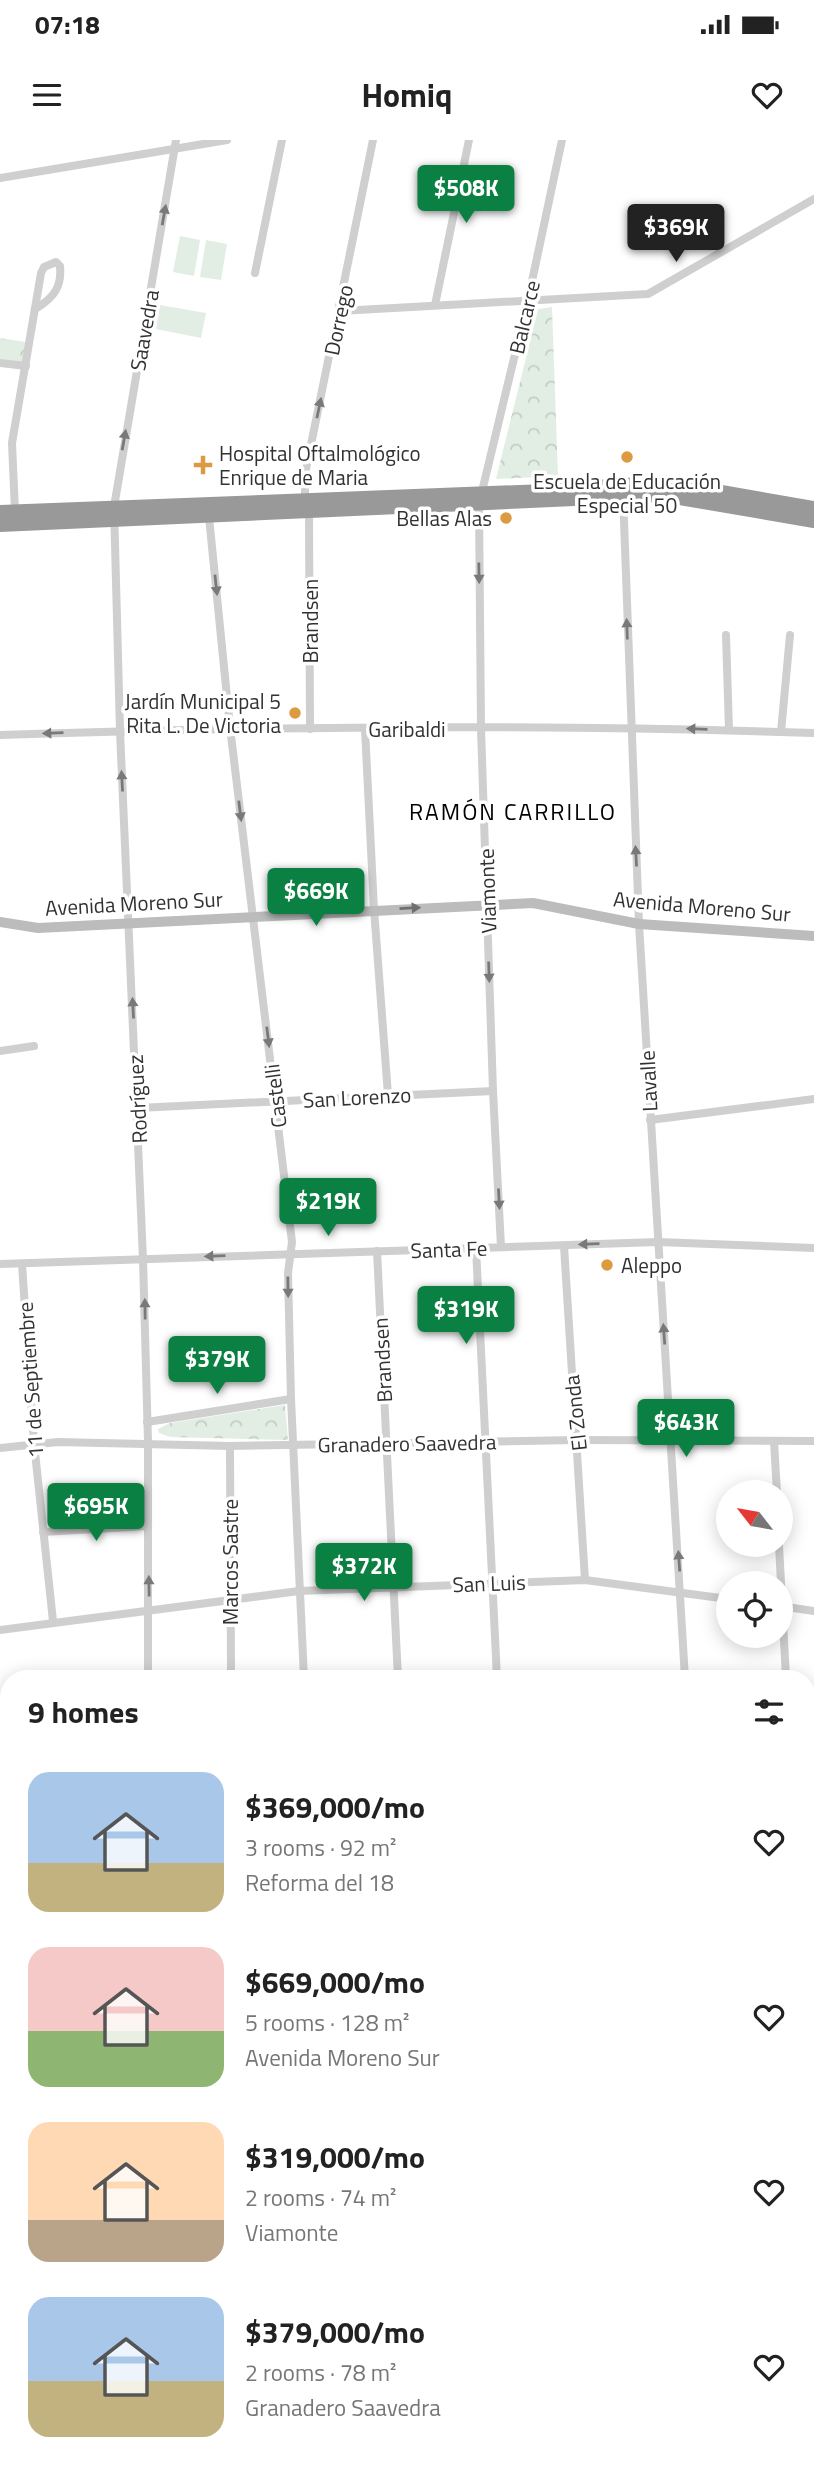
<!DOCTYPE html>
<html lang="en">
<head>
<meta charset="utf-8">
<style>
	body { margin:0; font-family:"Titillium Web",sans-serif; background:#f2f2f2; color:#222; height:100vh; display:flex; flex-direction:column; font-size:26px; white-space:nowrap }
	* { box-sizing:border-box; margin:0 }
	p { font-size:23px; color:#767676 }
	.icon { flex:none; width:38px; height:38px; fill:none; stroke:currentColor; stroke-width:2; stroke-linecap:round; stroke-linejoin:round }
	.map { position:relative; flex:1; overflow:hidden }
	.sheet { position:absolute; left:0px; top:1530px; width:816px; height:800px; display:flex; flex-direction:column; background:#fff; border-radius:28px 28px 0 0; box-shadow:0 4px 18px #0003 }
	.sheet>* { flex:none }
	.needle { width:46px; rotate:301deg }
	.tools { position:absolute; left:716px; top:1340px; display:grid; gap:14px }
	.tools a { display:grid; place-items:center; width:77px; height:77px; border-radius:50%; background:#fff; box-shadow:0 4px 18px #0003; font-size:35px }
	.price { position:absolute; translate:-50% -60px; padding:0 16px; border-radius:7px; background:#0b8043; color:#fff; font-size:23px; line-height:46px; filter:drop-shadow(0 2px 4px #0008) }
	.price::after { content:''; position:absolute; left:50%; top:42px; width:21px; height:16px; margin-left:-10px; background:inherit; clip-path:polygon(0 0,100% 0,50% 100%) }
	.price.selected { background:#222; color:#fff }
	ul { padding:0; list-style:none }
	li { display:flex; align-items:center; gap:21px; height:175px; padding:0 28px }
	li span { display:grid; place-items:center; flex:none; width:196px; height:140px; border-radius:21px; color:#555 }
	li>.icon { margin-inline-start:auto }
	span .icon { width:84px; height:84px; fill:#fffc; stroke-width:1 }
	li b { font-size:30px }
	h2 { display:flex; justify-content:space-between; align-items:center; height:84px; padding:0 28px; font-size:30px }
	.status { display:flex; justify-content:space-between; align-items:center; height:49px; padding:0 35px; background:#fff; direction:ltr }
	.status svg { height:19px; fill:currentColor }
	header { display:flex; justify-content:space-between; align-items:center; height:91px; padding:0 28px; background:#fff; font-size:32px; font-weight:700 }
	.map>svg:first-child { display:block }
</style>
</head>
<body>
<div class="status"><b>07:18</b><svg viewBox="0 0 49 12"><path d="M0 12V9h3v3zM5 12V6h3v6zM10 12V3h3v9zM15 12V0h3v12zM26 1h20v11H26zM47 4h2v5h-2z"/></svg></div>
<header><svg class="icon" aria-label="menu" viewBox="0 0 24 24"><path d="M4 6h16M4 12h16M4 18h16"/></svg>Homiq<svg class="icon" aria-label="heart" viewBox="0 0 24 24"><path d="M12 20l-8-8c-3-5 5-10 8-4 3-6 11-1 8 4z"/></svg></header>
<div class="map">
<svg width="814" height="2328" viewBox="0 0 814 2328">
	<defs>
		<pattern id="park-crowns" width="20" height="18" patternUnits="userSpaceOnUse" patternTransform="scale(1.75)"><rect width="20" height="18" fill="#e2eee3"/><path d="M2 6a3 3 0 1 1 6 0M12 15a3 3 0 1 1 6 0" fill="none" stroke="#c2cdc3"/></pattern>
	</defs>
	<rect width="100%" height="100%" fill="#fff"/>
	<g fill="url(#park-crowns)">
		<polygon points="552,167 558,336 496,339 538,169"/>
		<polygon points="0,198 26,202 23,223 0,219"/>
		<polygon points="285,1265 288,1300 170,1297 159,1293 158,1289 170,1283"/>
	</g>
	<g fill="#e2eee3">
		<polygon points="180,96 200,100 194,136 173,132"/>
		<polygon points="206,100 227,104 221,140 200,137"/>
		<polygon points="160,165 206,173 201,198 156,189"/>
		<rect x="807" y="2017" width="7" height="127"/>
	</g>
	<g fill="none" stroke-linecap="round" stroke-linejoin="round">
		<g stroke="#cfcfcf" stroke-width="8">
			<polyline points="0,38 227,0"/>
			<polyline points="255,133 282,0"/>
			<polyline points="435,165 469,0"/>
			<polyline points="340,171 648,154 814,59"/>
			<polyline points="0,223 26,226"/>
			<polyline points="623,354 639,784 685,1538"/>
			<polyline points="305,359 305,334 373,0"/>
			<path d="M15 371 12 303 41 133 44 127 56 122 60 126C62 147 54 157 37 168"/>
			<polyline points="309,373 310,589"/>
			<polyline points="209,377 230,587 292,1102 288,1133 291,1259 304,1538"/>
			<polyline points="726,495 729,590"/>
			<polyline points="365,589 374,769 388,955"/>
			<polyline points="781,592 790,495"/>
			<path d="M0 595C271 586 543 584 814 593"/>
			<polyline points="0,911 34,906"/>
			<polyline points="138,968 493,951"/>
			<polyline points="650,980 814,959"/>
			<polyline points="564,1106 585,1440"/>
			<polyline points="501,1107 493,951 481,589 479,364 528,160 562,0"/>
			<polyline points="476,1108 497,1538"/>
			<polyline points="377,1111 398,1538"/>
			<polyline points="0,1124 658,1102 814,1108"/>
			<polyline points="22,1124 34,1303 53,1481"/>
			<polyline points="147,1282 291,1259"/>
			<polyline points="774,1301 777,1353"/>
			<polyline points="230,1306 231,1538"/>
			<polyline points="0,1308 58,1302 230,1306 577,1300 814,1301"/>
			<polyline points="43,1392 148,1386"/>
			<polyline points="779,1405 786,1538"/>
			<polyline points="780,1466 814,1471"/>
			<polyline points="0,1490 299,1451 585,1440 728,1459"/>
			<polyline points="148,1538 148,1302 143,1119 120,591 114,367 176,0"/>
			<polyline points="0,1676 9,1676"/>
			<polyline points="0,1850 9,1850"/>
			<polyline points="0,2030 9,2030"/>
			<polyline points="0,2211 9,2211"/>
			<polyline points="168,2320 168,2328"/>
			<polyline points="351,2320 351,2328"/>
			<polyline points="534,2320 534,2328"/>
			<polyline points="626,2320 626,2328"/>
			<polyline points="717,2320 717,2328"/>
		</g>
		<g stroke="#bcbcbc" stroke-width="10">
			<polyline points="0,782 38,788 533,763 639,784 814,796"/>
			<polyline points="0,1569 9,1570"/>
			<polyline points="807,1668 814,1669"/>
		</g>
		<g stroke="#999" stroke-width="14">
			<polyline points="0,372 545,351 664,342 814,368"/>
			<polyline points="0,385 662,355 814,381"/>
		</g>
	</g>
	<defs><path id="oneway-solid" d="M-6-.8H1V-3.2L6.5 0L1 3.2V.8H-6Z" transform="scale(1.75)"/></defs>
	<g fill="#797979">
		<use href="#oneway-solid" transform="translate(164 75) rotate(-80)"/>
		<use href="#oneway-solid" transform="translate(319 268) rotate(-78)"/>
		<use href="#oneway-solid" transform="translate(124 300) rotate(-80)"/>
		<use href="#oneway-solid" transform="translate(479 433) rotate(89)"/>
		<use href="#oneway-solid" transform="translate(216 445) rotate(84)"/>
		<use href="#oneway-solid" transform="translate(627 489) rotate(-92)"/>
		<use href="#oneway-solid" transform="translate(697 589) rotate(-178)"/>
		<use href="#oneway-solid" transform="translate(53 593) rotate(178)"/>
		<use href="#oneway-solid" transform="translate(122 641) rotate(-93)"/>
		<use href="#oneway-solid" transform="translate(240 671) rotate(83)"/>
		<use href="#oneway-solid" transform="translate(636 716) rotate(-93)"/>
		<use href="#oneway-solid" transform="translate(489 832) rotate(88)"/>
		<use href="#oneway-solid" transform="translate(133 868) rotate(-93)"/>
		<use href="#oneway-solid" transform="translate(268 897) rotate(83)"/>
		<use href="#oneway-solid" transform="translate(499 1059) rotate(87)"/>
		<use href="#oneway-solid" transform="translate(589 1104) rotate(178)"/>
		<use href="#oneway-solid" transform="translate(215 1116) rotate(178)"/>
		<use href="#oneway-solid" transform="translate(288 1147) rotate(89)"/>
		<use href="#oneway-solid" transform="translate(145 1169) rotate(-91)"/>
		<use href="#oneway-solid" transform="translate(664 1194) rotate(-94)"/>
		<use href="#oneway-solid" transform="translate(679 1421) rotate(-94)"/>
		<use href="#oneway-solid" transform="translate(149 1446) rotate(-91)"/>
	</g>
	<use fill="#707070" href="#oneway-solid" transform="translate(410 768) rotate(-3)"/>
	<g fill="#dc9a41" stroke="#fff" stroke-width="2.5">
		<circle cx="627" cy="317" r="7"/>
		<path d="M199.5 314.5h7v7h7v7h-7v7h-7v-7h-7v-7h7z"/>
		<circle cx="506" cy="378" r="7"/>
		<circle cx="295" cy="573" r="7"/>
		<circle cx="607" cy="1125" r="7"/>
	</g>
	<g text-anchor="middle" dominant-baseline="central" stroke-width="7" stroke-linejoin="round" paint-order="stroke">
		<g font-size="21" fill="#323232" stroke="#fff">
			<text transform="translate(524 177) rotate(-77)">Balcarce</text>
			<text transform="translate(338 180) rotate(-78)">Dorrego</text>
			<text transform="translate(144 190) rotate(-80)">Saavedra</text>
			<text transform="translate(310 481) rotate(-90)">Brandsen</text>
			<text x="407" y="589">Garibaldi</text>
			<text transform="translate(487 751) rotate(-92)">Viamonte</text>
			<text transform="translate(134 763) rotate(-3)">Avenida Moreno Sur</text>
			<text transform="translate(702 766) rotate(5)">Avenida Moreno Sur</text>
			<text transform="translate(648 941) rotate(-93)">Lavalle</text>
			<text transform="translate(275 956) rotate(-97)">Castelli</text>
			<text transform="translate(357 957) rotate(-3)">San Lorenzo</text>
			<text transform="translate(137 959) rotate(-93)">Rodríguez</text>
			<text transform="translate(449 1109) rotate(-2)">Santa Fe</text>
			<text transform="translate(382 1220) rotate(-93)">Brandsen</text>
			<text transform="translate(30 1240) rotate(-94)">11 de Septiembre</text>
			<text transform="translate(575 1273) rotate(-96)">El Zonda</text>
			<text transform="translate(407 1303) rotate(-1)">Granadero Saavedra</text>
			<text transform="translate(230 1422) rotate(-90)">Marcos Sastre</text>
			<text transform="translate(489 1443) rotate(-2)">San Luis</text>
		</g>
		<g font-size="21" fill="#323232" stroke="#fff" text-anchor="start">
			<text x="219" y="313">Hospital Oftalmológico<tspan x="219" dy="24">Enrique de Maria</tspan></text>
			<text x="627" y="341" text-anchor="middle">Escuela de Educación<tspan x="627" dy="24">Especial 50</tspan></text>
			<text x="492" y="378" text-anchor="end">Bellas Alas</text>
			<text x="281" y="561" text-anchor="end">Jardín Municipal 5<tspan x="281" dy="24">Rita L. De Victoria</tspan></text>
			<text x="621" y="1125">Aleppo</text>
		</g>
		<g font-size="23" letter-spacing="2" fill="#000" stroke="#fff">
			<text x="513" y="671">RAMÓN CARRILLO</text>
		</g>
	</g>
</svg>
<div class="tools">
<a><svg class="needle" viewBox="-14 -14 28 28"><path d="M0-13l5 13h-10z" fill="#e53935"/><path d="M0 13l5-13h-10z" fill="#767676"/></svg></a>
<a><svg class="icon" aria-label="locate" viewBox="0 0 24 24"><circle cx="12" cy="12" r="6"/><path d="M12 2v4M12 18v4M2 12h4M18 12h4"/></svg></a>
</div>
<b class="price" style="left:466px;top:85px">$508K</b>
<b class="price selected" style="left:676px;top:124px">$369K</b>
<b class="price" style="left:316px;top:788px">$669K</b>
<b class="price" style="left:328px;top:1098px">$219K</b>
<b class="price" style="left:466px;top:1206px">$319K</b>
<b class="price" style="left:217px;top:1256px">$379K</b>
<b class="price" style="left:686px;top:1319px">$643K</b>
<b class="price" style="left:96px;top:1403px">$695K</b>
<b class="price" style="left:364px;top:1463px">$372K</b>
<section class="sheet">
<h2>9 homes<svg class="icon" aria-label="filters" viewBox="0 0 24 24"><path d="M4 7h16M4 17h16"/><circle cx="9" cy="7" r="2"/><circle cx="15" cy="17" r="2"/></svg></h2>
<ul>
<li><span style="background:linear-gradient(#a9c7e8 65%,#c2b280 0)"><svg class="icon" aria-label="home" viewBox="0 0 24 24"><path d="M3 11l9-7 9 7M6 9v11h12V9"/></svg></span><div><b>$369,000/mo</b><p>3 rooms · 92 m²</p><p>Reforma del 18</p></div><svg class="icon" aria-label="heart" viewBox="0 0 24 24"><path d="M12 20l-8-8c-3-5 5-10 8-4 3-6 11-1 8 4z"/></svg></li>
<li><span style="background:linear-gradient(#f6c9c9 60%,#8fb573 0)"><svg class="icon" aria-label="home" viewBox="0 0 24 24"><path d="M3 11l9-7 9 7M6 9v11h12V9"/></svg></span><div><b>$669,000/mo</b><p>5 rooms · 128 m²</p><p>Avenida Moreno Sur</p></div><svg class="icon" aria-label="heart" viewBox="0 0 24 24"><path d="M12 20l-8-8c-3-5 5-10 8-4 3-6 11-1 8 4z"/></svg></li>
<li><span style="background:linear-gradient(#ffd9b3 70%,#b9a48a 0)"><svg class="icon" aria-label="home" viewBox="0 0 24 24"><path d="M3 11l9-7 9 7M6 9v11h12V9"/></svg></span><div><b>$319,000/mo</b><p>2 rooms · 74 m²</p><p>Viamonte</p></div><svg class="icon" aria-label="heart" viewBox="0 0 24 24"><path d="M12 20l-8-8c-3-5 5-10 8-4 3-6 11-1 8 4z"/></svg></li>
<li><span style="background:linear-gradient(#a9c7e8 60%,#c2b280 0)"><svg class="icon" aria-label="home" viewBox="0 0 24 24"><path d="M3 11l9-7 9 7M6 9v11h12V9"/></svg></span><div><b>$379,000/mo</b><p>2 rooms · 78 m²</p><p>Granadero Saavedra</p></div><svg class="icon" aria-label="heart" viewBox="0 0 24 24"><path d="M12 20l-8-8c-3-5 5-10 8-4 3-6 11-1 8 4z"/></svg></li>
</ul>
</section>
</div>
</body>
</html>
